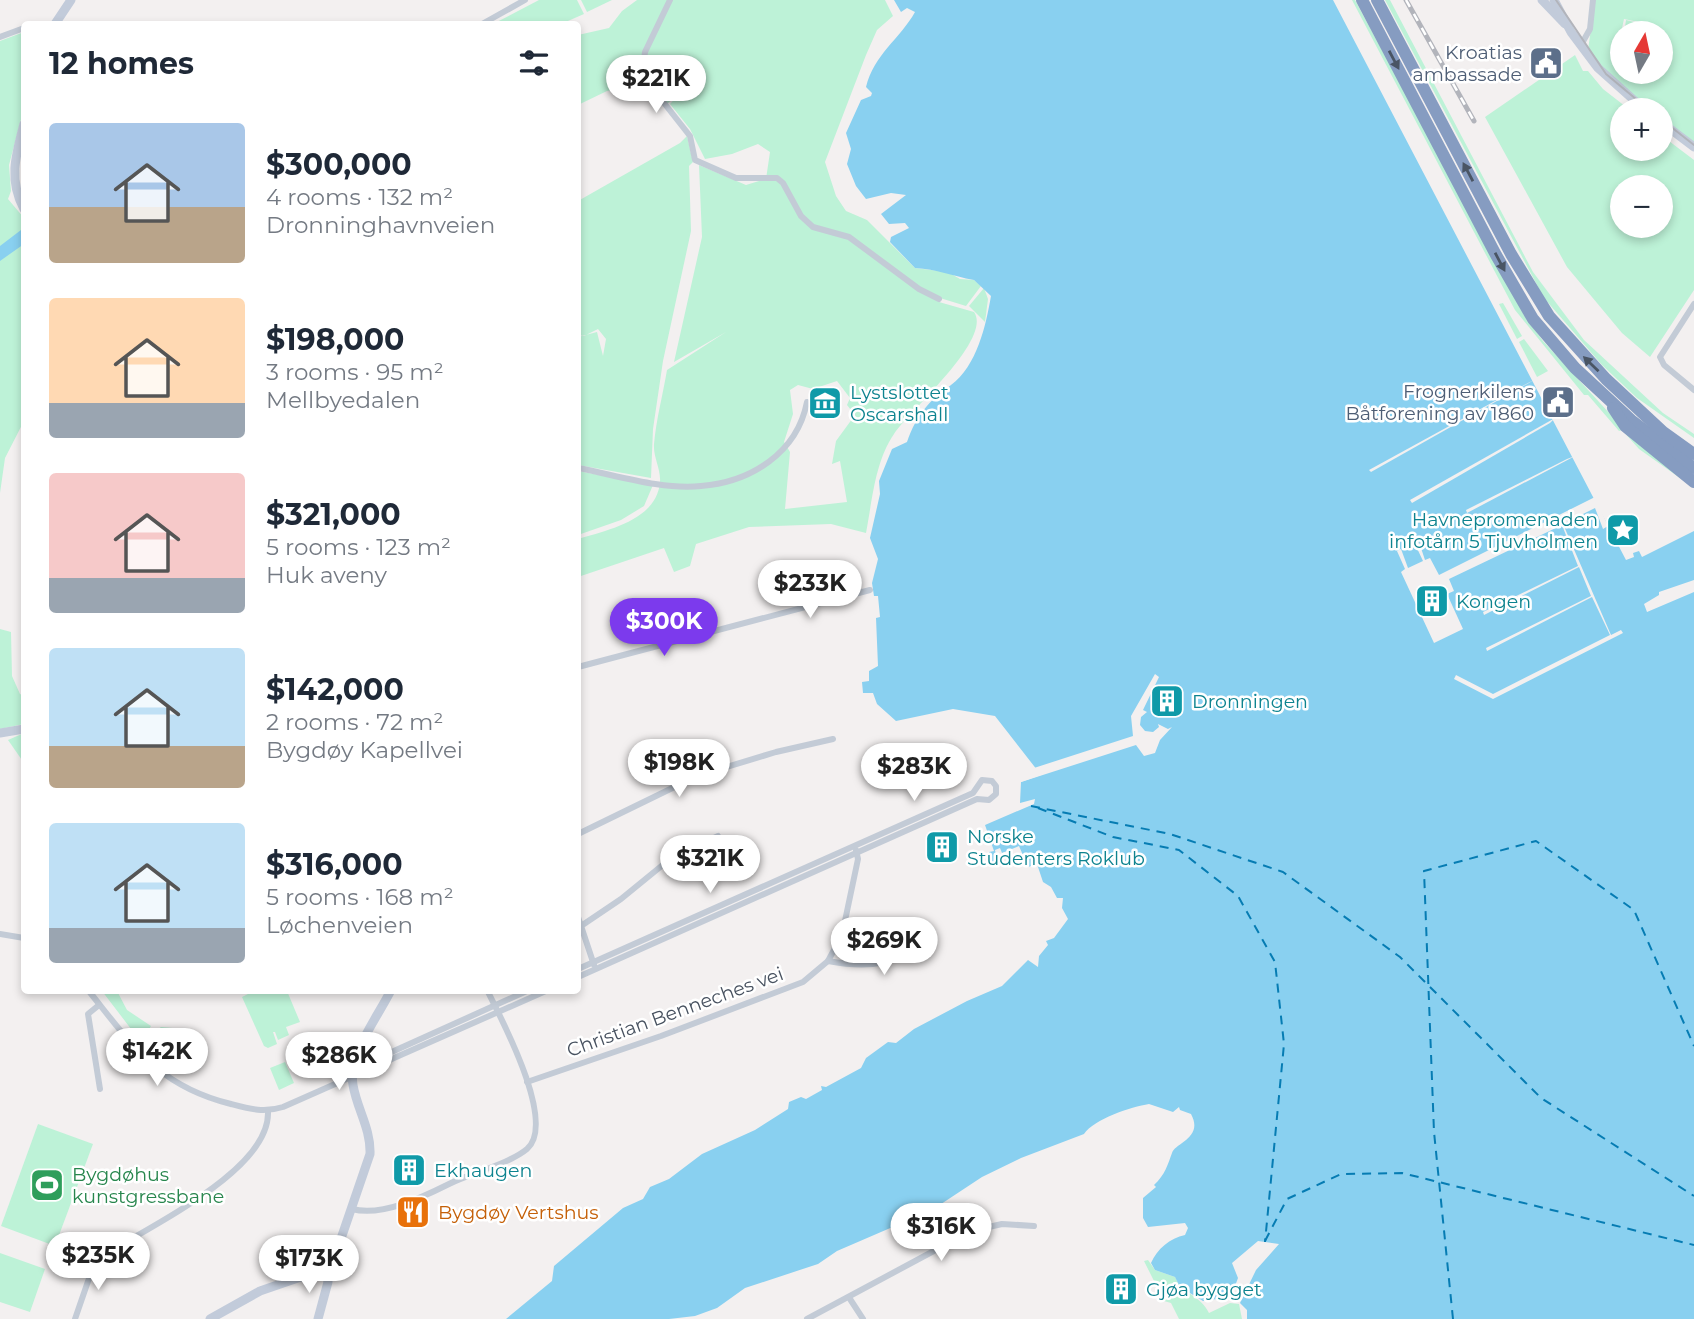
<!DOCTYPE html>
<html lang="en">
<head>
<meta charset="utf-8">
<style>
	body { margin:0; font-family:Montserrat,sans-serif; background:#f2f2f3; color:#1f2937; height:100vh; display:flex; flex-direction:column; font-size:26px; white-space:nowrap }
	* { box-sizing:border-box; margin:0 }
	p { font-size:23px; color:#747a83 }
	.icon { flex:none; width:38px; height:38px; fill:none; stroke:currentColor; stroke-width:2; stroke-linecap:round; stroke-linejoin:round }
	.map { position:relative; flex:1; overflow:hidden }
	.panel { position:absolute; left:21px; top:21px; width:560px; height:973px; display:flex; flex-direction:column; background:#fff; border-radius:7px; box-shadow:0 4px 10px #0003 }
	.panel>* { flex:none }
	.needle { width:46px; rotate:9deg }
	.tools { position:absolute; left:1610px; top:21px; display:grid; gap:14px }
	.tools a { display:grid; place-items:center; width:63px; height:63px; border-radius:50%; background:#fff; box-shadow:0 4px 10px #0003; font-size:35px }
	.price { position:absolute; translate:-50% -60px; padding:0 16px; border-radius:24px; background:#fff; color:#222; font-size:23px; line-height:46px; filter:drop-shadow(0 2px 4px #0008) }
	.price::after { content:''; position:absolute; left:50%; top:42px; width:21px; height:16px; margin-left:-10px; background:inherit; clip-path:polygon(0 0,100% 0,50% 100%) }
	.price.selected { background:#7c3aed; color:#fff }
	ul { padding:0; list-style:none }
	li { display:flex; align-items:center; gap:21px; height:175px; padding:0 28px }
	li span { display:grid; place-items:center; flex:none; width:196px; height:140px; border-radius:7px; color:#555 }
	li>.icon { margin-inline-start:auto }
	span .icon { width:84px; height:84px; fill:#fffc; stroke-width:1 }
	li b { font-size:30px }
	h2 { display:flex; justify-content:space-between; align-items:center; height:84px; padding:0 28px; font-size:30px }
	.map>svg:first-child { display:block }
</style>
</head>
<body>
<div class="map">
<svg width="1694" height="1319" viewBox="0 0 1694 1319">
	<rect width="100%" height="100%" fill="#f3f0f0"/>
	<g fill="#bdf2d7" fill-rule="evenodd">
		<polygon points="539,0 577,0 584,14 561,24 493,24"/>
		<polygon points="581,0 612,0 587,12"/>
		<path d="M637 0H885L893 16 877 30 866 55 825 162 836 196 846 211 867 220 915 268 948 272 960 279 974 280 981 286 966 306 940 298 939 302 974 312C993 339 909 411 894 434 875 461 872 502 866 533L831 524 749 527 696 544 690 566 674 572 664 548 578 577V539C608 530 657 520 660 482 661 469 653 457 654 444 656 420 663 394 667 370L726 332 674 362 702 237 699 165 746 185 766 179 770 152 758 144 732 154 705 159 690 129 670 104 684 89 667 104 650 83 607 91 578 105V35L609 28 622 11ZM837 381 850 398 847 405 855 415 836 441 832 464 840 461 847 502 785 509 790 452 784 442 793 414 790 390 798 385 813 389Z"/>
		<polygon points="1352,0 1355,0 1524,315 1543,341 1623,428 1694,485 1694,488 1639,449 1622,430 1619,431 1588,395 1584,395 1515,310"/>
		<polygon points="1385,0 1390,0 1533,272 1584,340 1663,413 1694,434 1694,438 1637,398 1602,365 1544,298"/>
		<path d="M1595 0H1694V142L1661 118V110C1632 110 1604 72 1588 50ZM1624 19 1648 24 1646 33H1661V72H1622V63L1615 61Z"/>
		<polygon points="1626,20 1647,25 1645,33 1624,33"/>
		<polygon points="24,32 24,108 9,165 11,191 8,199 24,218 24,421 5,458 0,493 0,41"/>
		<path d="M1575 55 1583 71H1588L1603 89 1630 110H1622V149H1661V135L1694 160V290L1650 357 1622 333 1567 267 1485 117ZM1622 187H1661V226H1622Z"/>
		<polygon points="687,136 693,162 689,166 691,231 663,361 653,429 651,478 578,465 578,337 597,332 603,356 606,339 598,329 584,336 578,335 578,201 680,143"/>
		<polygon points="984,288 988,299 985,322 969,306"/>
		<polygon points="1503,303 1522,336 1517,339 1499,304"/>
		<polygon points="1524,339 1548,371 1537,377 1519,342"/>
		<polygon points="578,471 653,485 644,506 621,520 578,535"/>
		<polygon points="0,629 11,632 12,676 20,694 24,696 24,724 0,729"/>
		<polygon points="24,733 24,763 8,740"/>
		<polygon points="256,990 287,991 300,1022 286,1027 289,1035 278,1040 275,1032 273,1032 277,1044 268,1048 264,1046 242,997"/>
		<polygon points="102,991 117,991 127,1010 151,1026 142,1041 161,1027 184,1029 188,1033 185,1052 172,1072 141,1042"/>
		<polygon points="285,1062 294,1083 279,1090 270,1068"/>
		<polygon points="38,1124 93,1144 55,1246 1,1226"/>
		<polygon points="0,1253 45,1269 30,1312 0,1302"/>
		<path d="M1148 1260 1155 1270 1175 1277C1183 1294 1201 1296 1209 1313L1230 1303 1239 1304 1242 1319H1179L1171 1303 1164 1301 1144 1261Z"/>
	</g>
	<g fill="#89d0f0">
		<path d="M894 0H1333L1626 560 1634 557 1633 553 1639 551 1642 557 1694 531V580L1659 592V595L1644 604 1647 612 1694 592V1319H1247V1310L1240 1303 1256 1270 1279 1244 1258 1241 1232 1263 1238 1278 1231 1297 1203 1301 1180 1287 1175 1277 1155 1270 1151 1263C1157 1249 1170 1238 1185 1235L1188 1228 1185 1223 1148 1227 1143 1218V1198L1156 1187 1154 1185C1165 1175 1168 1164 1172 1153 1175 1143 1204 1138 1191 1114L1180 1110 1179 1107 1173 1112 1149 1104C1131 1107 1094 1119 1084 1134L1021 1158 982 1177 932 1210 837 1251 818 1264 745 1288 717 1308 695 1316 669 1319H506L552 1281 554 1266 623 1208 643 1199 650 1187 669 1179 702 1154 755 1130 788 1109 789 1102 801 1097 806 1099 822 1090 821 1086 826 1087 861 1068 866 1058 888 1042 896 1043 914 1029 967 1001 1002 986 1028 960 1038 967 1039 956 1048 945 1046 941 1054 938 1068 919 1062 908 1063 898H1057L1051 887 1043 882 1037 864 1028 867 1019 846 1002 853 1000 848 995 850 998 865 991 866 989 852 994 851 985 825 1034 804 1035 799 1020 803 1021 782 1041 775 995 716 953 709 896 721 877 704 873 693H863L862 682 869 681V671L878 666 876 618 880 617 878 596H874L872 583 878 559 870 538 880 494 879 481 892 449 907 442C917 414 928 402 951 385 977 366 986 325 991 296L974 280C952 276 937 269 915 268L890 242 891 237 909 228 905 223 889 224 881 214 906 195 891 193 866 199 856 186 847 164 851 149 846 133 861 100 871 96 872 93 866 87C874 54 900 39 915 12L907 8 901 12Z"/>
		<polygon points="21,230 24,231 24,244 0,261 0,246"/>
	</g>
	<g fill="#f3f0f0">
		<polygon points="1534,380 1371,472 1369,470 1528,383"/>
		<polygon points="1555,418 1550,423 1412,503 1410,500"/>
		<polygon points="1575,456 1467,513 1466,510 1567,459"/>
		<polygon points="1595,497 1608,526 1603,529 1595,508 1563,524 1611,635 1621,630 1623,633 1493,699 1454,679 1456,675 1493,694 1610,635 1592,597 1487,651 1486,648 1591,596 1579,567 1484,615 1483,612 1578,566 1562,525 1449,579 1454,591 1447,594 1463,629 1434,643 1401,572 1405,569 1397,551 1401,549 1408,568 1423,561 1415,544 1419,542 1425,560 1430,558 1439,575"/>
		<polygon points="1155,674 1159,677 1143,710 1147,712 1141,717 1140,725 1145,731 1153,732 1159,727 1158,724 1168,729 1172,727 1160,740 1155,753 1144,756 1136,745 1018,783 1019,779 1036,773 1034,768 1133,736 1131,716"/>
	</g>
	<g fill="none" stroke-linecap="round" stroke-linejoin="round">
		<g stroke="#067cb3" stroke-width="2" stroke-dasharray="9 7" stroke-linecap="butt">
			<polyline points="1031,806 1170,834 1283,872 1400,957 1541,1098 1694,1196"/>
			<polyline points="1038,808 1113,837 1179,850 1238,896 1275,962 1284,1044 1265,1242"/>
			<polyline points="1265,1241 1287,1199 1341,1174 1402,1173 1694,1245"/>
			<polyline points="1453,1319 1434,1132 1424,871 1536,841 1634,910 1694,1046"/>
		</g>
		<g stroke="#c3cbd6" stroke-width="6">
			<polyline points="670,0 645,52 642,75 690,136 695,160 736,178 777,178 783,183 801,216 813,227 849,237 919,289 939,299"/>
			<polyline points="482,24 525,0"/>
			<polyline points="0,37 24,28"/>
			<polyline points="1581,45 1590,29 1593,0"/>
			<polyline points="1694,304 1660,357 1664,365 1694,390"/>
			<path d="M578 468C616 475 661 490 701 486 751 482 797 453 807 402"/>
			<polyline points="578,667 870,590"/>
			<polyline points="578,834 697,776 776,752 833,739"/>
			<polyline points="578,917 594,965"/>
			<polyline points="581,926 621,899 670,859 718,836"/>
			<polyline points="0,934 24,938"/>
			<path d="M828 961C875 970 892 962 933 943"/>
			<polyline points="578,969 973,793 982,780 992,781 996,786 996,794 989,800 977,799 578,977"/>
			<path d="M88 990C133 1046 158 1086 231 1104 250 1109 264 1113 283 1107L548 990"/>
			<polyline points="99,1005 88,1014 100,1089"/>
			<polyline points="354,1069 529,990"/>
			<polyline points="527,1082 661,1036 803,982 828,961 842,935 858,859 856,850"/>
			<path d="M352 1209C382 1217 423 1197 449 1184 471 1173 509 1164 527 1149 557 1123 502 1020 487 990"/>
			<polyline points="850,1299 863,1319"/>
			<path d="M75 1319 95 1261C138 1231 270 1173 268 1112"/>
			<polyline points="807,1319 971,1231 1002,1224 1034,1226"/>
		</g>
		<g stroke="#c2cbda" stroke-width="9">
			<polyline points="1542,0 1565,24"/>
			<polyline points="1554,0 1571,32 1598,68 1645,110"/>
			<polyline points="55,24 71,0"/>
			<polyline points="1661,122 1694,147"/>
			<path d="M24 124C16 154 8 180 24 209"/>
			<polyline points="0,733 24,729"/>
			<path d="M210 1319 260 1291 321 1270 333 1262 370 1154C371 1129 357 1109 353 1085 348 1054 378 1017 391 990"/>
			<polyline points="318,1319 328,1282 325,1268"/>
		</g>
		<g stroke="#869cc1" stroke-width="12">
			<polyline points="1362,0 1496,255 1533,319 1575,368 1631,420 1694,468"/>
			<polyline points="1377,0 1511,254 1549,316 1606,379 1663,432 1694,454"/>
			<polyline points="1613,408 1625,426 1694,482"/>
		</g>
		<g stroke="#b2b4bb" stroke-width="2">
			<polyline points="1556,0 1606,74 1649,110"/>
			<polyline points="1661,119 1694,145"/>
		</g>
		<g stroke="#b2b4bb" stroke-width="5">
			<polyline id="rail" points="1406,0 1474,121"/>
		</g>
		<use href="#rail" stroke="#fff" stroke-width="2.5" stroke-dasharray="8" stroke-linecap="butt"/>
	</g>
	<defs><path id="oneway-solid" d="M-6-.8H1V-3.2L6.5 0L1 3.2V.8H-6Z" transform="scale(1.75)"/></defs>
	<g fill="#4a5564">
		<use href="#oneway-solid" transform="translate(1394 60) rotate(62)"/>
		<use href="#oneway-solid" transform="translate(1468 172) rotate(-118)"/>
		<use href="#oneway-solid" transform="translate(1500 262) rotate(62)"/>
		<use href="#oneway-solid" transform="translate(1591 364) rotate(-136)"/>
	</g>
	<defs>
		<g id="civic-square" transform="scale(1.75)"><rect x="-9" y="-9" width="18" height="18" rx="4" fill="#5c6f8a" stroke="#fff"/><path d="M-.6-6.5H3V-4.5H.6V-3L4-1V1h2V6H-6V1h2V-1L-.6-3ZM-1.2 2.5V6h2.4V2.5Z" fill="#fff"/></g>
		<g id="museum-square" transform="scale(1.75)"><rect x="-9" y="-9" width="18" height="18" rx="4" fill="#0f9aa8" stroke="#fff"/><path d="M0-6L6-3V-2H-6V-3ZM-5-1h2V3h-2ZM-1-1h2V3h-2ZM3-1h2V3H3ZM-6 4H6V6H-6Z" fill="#fff"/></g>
		<g id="sight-square" transform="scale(1.75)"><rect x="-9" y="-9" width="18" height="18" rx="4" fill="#0f9aa8" stroke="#fff"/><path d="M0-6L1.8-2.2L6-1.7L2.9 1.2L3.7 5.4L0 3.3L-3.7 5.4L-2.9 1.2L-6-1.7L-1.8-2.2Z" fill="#fff"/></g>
		<g id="building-square" transform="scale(1.75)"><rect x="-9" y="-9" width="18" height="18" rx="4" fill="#0f9aa8" stroke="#fff"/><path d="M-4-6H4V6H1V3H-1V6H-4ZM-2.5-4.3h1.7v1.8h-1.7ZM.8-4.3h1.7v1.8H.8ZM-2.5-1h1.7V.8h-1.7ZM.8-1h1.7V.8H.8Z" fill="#fff"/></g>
		<g id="stadium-square" transform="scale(1.75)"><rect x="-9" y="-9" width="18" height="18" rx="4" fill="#2e9e5b" stroke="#fff"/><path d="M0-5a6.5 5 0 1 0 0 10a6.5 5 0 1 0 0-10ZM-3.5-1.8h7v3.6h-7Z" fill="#fff"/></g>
		<g id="restaurant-square" transform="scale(1.75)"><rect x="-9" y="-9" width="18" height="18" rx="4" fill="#e8710a" stroke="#fff"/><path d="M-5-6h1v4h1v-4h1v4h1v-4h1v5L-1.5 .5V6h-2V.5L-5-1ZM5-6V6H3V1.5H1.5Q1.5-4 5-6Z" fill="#fff"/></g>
	</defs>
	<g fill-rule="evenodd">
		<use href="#civic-square" x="1546" y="63"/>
		<use href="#civic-square" x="1558" y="402"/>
		<use href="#museum-square" x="825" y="403"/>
		<use href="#sight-square" x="1623" y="530"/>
		<use href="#building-square" x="1432" y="601"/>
		<use href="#building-square" x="1167" y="701"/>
		<use href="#building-square" x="942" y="847"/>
		<use href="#building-square" x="409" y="1170"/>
		<use href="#stadium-square" x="47" y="1185"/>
		<use href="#restaurant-square" x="413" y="1212"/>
		<use href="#building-square" x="1121" y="1289"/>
	</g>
	<g text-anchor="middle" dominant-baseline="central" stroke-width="5" stroke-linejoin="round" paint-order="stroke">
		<g font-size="19" fill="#4e5e75" stroke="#fff" text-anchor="end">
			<text x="1522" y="52">Kroatias<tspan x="1522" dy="22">ambassade</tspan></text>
			<text x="1534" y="391">Frognerkilens<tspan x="1534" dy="22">Båtforening av 1860</tspan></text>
		</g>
		<g font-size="19" fill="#0d838f" stroke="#fff" text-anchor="start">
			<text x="850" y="392">Lystslottet<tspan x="850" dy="22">Oscarshall</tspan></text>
			<text x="1598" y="519" text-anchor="end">Havnepromenaden<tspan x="1598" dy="22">infotårn 5 Tjuvholmen</tspan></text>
			<text x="1456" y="601">Kongen</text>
			<text x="1192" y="701">Dronningen</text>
			<text x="967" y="836">Norske<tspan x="967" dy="22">Studenters Roklub</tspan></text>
			<text x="434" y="1170">Ekhaugen</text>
			<text x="1146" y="1289">Gjøa bygget</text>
		</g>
		<g font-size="19" fill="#47515f" stroke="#fff">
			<text transform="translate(675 1012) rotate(-20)">Christian Benneches vei</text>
		</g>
		<g font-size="19" fill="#27864d" stroke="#fff" text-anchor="start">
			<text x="72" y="1174">Bygdøhus<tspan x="72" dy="22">kunstgressbane</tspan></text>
		</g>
		<g font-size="19" fill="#c56008" stroke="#fff" text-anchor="start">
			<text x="438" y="1212">Bygdøy Vertshus</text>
		</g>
	</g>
</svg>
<div class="tools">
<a><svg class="needle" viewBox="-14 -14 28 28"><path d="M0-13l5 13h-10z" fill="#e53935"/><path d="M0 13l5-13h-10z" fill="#747a83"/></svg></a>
<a>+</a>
<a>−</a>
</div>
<b class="price" style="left:656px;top:115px">$221K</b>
<b class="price" style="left:810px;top:620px">$233K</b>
<b class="price selected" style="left:664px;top:658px">$300K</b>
<b class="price" style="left:679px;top:799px">$198K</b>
<b class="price" style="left:914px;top:803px">$283K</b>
<b class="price" style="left:710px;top:895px">$321K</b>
<b class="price" style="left:884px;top:977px">$269K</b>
<b class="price" style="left:157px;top:1088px">$142K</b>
<b class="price" style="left:339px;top:1092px">$286K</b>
<b class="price" style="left:941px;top:1263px">$316K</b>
<b class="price" style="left:98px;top:1292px">$235K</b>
<b class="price" style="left:309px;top:1295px">$173K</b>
<section class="panel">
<h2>12 homes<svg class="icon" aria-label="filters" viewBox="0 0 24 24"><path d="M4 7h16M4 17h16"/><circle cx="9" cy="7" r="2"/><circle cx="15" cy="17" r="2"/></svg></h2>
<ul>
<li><span style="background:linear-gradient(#a9c7e8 60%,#b9a48a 0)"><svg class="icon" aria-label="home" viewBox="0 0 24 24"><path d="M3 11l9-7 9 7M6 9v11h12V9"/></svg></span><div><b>$300,000</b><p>4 rooms · 132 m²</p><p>Dronninghavnveien</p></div></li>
<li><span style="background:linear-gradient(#ffd9b3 75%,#9aa5b1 0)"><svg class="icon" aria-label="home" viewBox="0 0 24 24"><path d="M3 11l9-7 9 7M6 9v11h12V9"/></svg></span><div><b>$198,000</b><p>3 rooms · 95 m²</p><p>Mellbyedalen</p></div></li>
<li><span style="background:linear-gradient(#f6c9c9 75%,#9aa5b1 0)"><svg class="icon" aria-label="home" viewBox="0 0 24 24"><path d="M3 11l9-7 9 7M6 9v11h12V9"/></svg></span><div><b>$321,000</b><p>5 rooms · 123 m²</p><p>Huk aveny</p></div></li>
<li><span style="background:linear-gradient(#bfe0f5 70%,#b9a48a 0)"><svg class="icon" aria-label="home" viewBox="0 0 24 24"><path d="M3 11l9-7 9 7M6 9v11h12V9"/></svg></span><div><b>$142,000</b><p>2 rooms · 72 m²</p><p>Bygdøy Kapellvei</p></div></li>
<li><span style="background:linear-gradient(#bfe0f5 75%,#9aa5b1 0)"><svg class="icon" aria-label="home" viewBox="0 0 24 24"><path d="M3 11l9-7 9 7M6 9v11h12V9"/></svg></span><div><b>$316,000</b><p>5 rooms · 168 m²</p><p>Løchenveien</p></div></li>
</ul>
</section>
</div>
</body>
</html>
